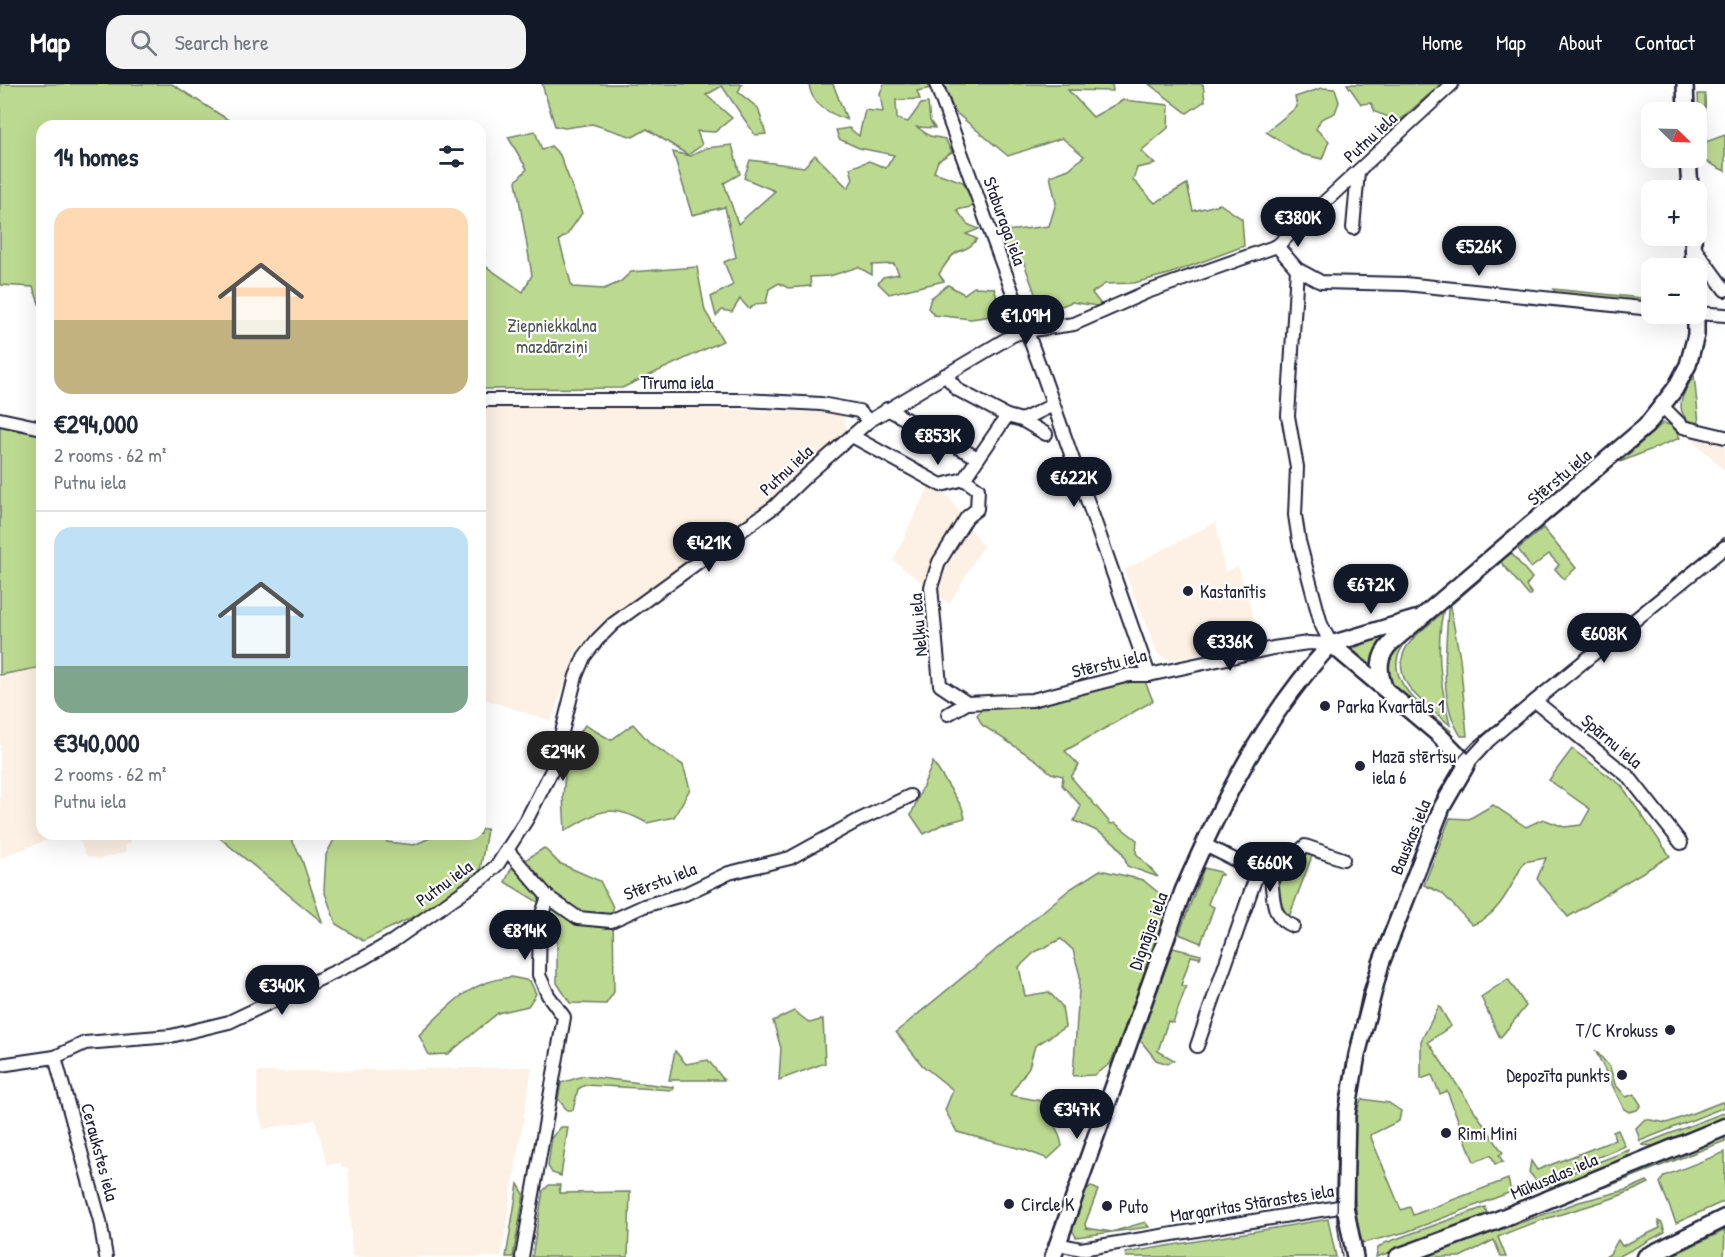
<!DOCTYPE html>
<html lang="en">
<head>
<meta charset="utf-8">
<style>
	body { margin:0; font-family:"Patrick Hand",sans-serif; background:#f2f2f3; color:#1f2937; height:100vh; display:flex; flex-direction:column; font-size:22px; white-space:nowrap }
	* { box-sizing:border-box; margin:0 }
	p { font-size:20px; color:#747a83 }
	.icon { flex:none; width:33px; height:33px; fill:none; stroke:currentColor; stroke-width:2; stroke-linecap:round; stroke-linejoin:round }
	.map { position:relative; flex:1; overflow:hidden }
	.side { position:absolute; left:36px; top:36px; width:450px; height:720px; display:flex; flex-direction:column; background:#fff; border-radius:18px; box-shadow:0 6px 24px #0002 }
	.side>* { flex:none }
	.needle { width:39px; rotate:113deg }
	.tools { position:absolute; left:1641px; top:18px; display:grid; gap:12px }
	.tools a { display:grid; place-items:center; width:66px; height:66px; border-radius:12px; background:#fff; box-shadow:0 6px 24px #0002; font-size:30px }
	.price { position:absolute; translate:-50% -51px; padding:0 14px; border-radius:21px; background:#111827; color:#fff; font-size:20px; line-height:39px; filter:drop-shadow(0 2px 3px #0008) }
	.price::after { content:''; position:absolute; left:50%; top:36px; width:18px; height:14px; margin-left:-9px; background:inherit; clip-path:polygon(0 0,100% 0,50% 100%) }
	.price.active { background:#222; color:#fff }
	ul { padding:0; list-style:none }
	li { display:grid; align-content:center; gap:12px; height:318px; padding:0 18px }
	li+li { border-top:2px solid #e0e1e3 }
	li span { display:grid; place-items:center; height:186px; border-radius:18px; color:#555 }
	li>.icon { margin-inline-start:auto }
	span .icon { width:108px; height:108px; fill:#fffc; stroke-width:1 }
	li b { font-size:26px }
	h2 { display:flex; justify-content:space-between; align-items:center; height:72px; padding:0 18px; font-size:26px }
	header { display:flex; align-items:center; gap:36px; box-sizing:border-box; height:84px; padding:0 30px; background:#111827; color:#fff }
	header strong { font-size:28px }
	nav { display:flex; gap:33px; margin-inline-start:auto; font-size:21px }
	.search { width:420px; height:54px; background:#f2f2f3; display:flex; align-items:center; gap:15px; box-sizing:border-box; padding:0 21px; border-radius:18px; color:#747a83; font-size:22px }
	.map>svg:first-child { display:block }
</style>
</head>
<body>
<header>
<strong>Map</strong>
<div class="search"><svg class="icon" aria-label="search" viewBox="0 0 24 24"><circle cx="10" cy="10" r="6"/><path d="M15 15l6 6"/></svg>Search here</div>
<nav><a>Home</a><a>Map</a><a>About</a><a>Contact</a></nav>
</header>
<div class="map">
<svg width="1725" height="1173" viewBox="0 0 1725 1173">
	<rect width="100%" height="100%" fill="#fff"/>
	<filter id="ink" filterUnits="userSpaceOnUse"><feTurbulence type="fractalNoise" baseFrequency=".0167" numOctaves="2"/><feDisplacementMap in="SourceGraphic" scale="12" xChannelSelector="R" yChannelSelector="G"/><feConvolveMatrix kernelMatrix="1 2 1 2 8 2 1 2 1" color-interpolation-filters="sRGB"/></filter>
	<g filter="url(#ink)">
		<g fill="#fdf1e5">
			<polygon points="480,324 691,324 829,329 843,330 848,349 777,412 605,538 575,570 551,637 480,614"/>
			<polygon points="1701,353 1725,360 1725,387 1695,358 1693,355"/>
			<polygon points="929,402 949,413 983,462 949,520 893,476"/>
			<polygon points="1216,438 1225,488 1238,482 1260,556 1170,577 1158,570 1124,486"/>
			<polygon points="40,584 42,750 63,750 0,774 0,593"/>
			<polygon points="77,750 128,750 131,759 124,762 127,768 99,775 86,772"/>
			<polygon points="532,983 501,1173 352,1173 348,1084 341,1083 341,1079 327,1081 315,1036 263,1045 257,1023 257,988"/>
		</g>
		<g fill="#bcd990" stroke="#6f7e66" stroke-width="1.5">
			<polygon points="0,0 172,0 238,42 42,42 40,222 33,203 0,201"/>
			<polygon points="542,0 742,0 738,8 758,24 766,50 755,51 722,2 706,11 732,34 715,48 697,47 702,61 688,71 647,45 633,53 592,40 565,44 555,42"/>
			<path d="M809 0H833L847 36C829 29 811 21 809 0Z"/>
			<path d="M884 0H931L932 4 917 7 920 15 896 16 897 35 908 38 921 20 928 19 930 37 935 44 917 43 930 52 945 55 952 68 938 77 934 88 963 98 975 122 957 126 967 140 979 145 966 150 977 155C968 166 968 163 956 169 949 173 944 183 939 190L944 197 889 210 878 199 883 193 899 190 894 180 872 181V191L858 183 830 192 810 193 811 202 788 204 779 199 769 205 766 219 756 220 749 225 740 215 732 228 722 226 716 232 711 213 733 201 724 178 736 173 725 123 692 131 673 68 691 72 706 64 732 61 740 90 724 99 738 140 775 107 744 94 750 76 804 83 815 71 848 104 853 95 850 84 869 77 886 84 894 71 859 64 839 55 836 46 849 44 859 52 865 26 883 28 880 9Z"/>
			<polygon points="944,0 1112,0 1113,7 1068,6 1093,33 1123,16 1169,21 1168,44 1141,67 1155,80 1137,84 1133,96 1155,119 1187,100 1193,127 1220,120 1242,135 1244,162 1169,190 1134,199 1105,200 1092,209 1103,223 1072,218 1042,229 1024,179 1002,164 998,148 1049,142 1056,119 1050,92 1069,85 1084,72 1062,54 1008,72 954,27"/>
			<polygon points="1149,0 1203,0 1205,17 1187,29"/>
			<polygon points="1347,0 1441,0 1399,37 1375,28 1371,19 1361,20"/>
			<polygon points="1322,4 1335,5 1339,18 1335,29 1321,35 1316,45 1329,57 1322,75 1301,70 1266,48 1297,23 1295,13"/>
			<polygon points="1698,10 1705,10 1706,58 1725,51 1725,87 1701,75"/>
			<polygon points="535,47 542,66 551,62 560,71 582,129 567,151 559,156 572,203 604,205 620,198 631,188 697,183 705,227 723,257 622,304 480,305 480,170 485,171 481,179 523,208 532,191 516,97 527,85 508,53"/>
			<polygon points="948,201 964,210 974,203 994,204 999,221 992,232 971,235 934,231 928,224 931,214"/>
			<polygon points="1553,205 1651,215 1651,220 1556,209"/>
			<path d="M1694 291 1699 339 1693 340C1671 327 1684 307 1694 291Z"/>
			<polygon points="1663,339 1673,342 1680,354 1620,378"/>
			<polygon points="0,340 21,347 42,349 42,583 0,591"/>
			<polygon points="1543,444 1576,484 1564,495 1555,485 1559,481 1549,470 1531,484 1518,465"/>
			<path d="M1511 469 1532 494 1526 502 1532 510 1529 512 1501 478 1450 522 1460 574 1467 652H1461C1437 616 1447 564 1448 524L1450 521Z"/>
			<path d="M1443 528C1435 565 1441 605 1450 641 1430 623 1391 601 1404 568 1410 553 1432 539 1443 528Z"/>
			<path d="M1423 542C1416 548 1408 554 1403 562 1379 596 1430 629 1451 647L1448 651 1392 603 1387 593 1391 568Z"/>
			<polygon points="1387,551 1389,552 1373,583 1351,565"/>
			<path d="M1129 595H1144L1153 617 1065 667 1079 681 1071 693 1111 740 1115 739 1137 756 1136 769 1158 793 1127 782C1123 756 1096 746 1074 737L1081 722 1062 701 1063 692 1051 689 1036 676 982 641 977 631 986 620 1034 622Z"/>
			<path d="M633 640 651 660 683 681 690 705 674 733 647 739C610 718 599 727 565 747L563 712 567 667 585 641 611 656Z"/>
			<path d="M1572 665 1621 701 1670 772 1568 833 1537 795 1546 774 1524 778C1511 802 1499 832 1472 841L1442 809 1424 801 1450 734 1469 735 1493 721 1526 743 1543 735 1564 743 1581 741 1590 725 1549 696Z"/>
			<polygon points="933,678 962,723 965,734 943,740 924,750 911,731"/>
			<polygon points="480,745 487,745 480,787 438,821 363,857 336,840 324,806 326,771 337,750 385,750 387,758 414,761 439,750 480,750"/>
			<polygon points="215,750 289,750 302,776 322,838"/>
			<polygon points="544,764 559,779 600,797 613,823 614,908 606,920 570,919 557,899 557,852 547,831 538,818 505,798 511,785"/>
			<polygon points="1307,770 1319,774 1319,775 1312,772 1289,833 1298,838 1281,830 1277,801"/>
			<polygon points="1204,784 1220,788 1222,791 1219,791 1208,820 1214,823 1201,859 1179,850"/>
			<path d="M1100 786 1143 796 1165 814 1166 834 1146 894 1110 980 1094 991 1073 992 1080 892 1073 866 1061 855 1035 868 1019 883 1025 912 1049 908 1062 922 1065 943 1035 962 1029 983 1010 1011 1041 1017C1048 1033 1060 1046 1062 1062L1048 1075 1025 1066 957 1048 945 1026 953 1006 922 981 896 948 1070 805Z"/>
			<polygon points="1173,864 1201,871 1200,874 1191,872 1181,901 1186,903 1173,939 1168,937 1158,967 1174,976 1168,980 1156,976 1140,956"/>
			<path d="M511 893 530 897 536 910 528 922 498 929 448 970 429 971 419 951C449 922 467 898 511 893Z"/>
			<polygon points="1508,895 1526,922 1500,954 1481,913"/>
			<polygon points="1439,922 1451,942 1428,958 1503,1069 1499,1071 1503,1078 1495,1080 1491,1071 1474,1078 1447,1007 1440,1010 1432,991 1421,995 1421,957"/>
			<polygon points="794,927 810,939 823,935 825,979 779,996 781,964 773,937"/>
			<polygon points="1595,966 1610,983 1615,1000 1626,1013 1634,1010 1641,1021 1637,1026 1629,1028 1624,1025"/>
			<polygon points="675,967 686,980 708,976 724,996 669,996"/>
			<polygon points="583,992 673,1003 673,1006 585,1001 578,1005 573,1026 567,1026 558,1015 561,999"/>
			<path d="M1362 1015 1389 1019 1401 1027 1399 1037 1370 1051 1401 1126 1410 1123 1413 1131 1508 1095 1511 1108 1406 1148 1363 1159C1352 1143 1350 1027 1362 1015Z"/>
			<polygon points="1722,1018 1725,1023 1640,1057 1636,1044 1645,1035 1667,1039"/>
			<polygon points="1725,1028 1725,1033 1653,1062 1641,1061"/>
			<polygon points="561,1043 568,1043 561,1092 552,1089 548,1082 552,1053"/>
			<polygon points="1618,1046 1625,1062 1537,1098 1529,1088 1531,1077 1537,1086 1615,1056 1613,1048"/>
			<polygon points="1725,1053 1725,1057 1609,1102 1597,1105"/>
			<polygon points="1629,1066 1627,1073 1553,1103 1540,1101"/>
			<polygon points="1725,1068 1725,1117 1676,1139 1660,1099 1664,1092"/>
			<path d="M1647 1097 1649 1099C1601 1123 1546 1130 1498 1153L1506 1173H1501L1494 1156 1460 1173H1423L1579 1118 1626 1106Z"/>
			<polygon points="518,1100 524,1110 513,1173 506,1173"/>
			<polygon points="549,1101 560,1101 559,1109 630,1108 628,1173 532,1173 543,1107"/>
			<polygon points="1091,1102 1098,1106 1085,1140 1086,1144 1112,1148 1145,1138 1149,1143 1076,1153 1071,1144 1084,1108"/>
			<polygon points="1485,1123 1487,1129 1476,1138 1376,1173 1378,1164 1385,1159"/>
			<polygon points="1328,1135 1336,1173 1126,1173 1125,1169"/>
			<polygon points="1658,1137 1662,1139 1665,1148 1618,1173 1605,1173 1610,1170 1618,1156 1622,1162 1660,1144"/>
			<polygon points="1725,1146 1724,1173 1669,1173 1673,1171"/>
		</g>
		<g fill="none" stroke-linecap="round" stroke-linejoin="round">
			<g stroke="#22223b" stroke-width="16">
				<g id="minor">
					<polyline points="936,0 1043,291 1149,591"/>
					<polyline points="1353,144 1358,88"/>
					<polyline points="1277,162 1297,185 1321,198 1405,200 1652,225"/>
					<polyline points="1693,162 1725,206"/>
					<polyline points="1696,229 1725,231"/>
					<polyline points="945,291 958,306 1007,332 1022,336 1046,350"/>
					<polyline points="480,316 744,316 821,320 859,327 869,337"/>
					<polyline points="1663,323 1683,343 1725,353"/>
					<polyline points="887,325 978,374"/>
					<polyline points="0,335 42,344"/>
					<polyline points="1022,336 1053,321"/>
					<polyline points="852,352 941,401 964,395 1007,332"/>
					<polyline points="964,395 978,405 977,425 967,433 939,478 931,503 940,601 967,619"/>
					<polyline points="1535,617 1629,693 1681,759"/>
					<polyline points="948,630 967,619 1032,616 1129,591 1149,591 1273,564 1308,559 1331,560 1321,540 1299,457 1295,431 1297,383 1288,332 1297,185"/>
					<polyline points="1467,680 1488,657 1535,617 1725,463"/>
					<polyline points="1203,760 1271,794 1305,762 1343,775"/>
					<polyline points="507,766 548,813 578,834 611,837 644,822 685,810 729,789 790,774 859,736 910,712"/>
					<path d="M1271 794C1274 815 1271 834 1293 842"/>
					<polyline points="1197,962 1258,787"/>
					<polyline points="55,973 100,1137 106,1173"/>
					<polyline points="0,981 55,973 85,959 171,952 229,938 362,875 393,857 484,793 498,780 527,735 553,684 576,592 584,573 597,556 613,540 774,423 808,390 869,337 1013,251 1025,247 1074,240 1147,208 1277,162 1452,0"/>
					<polyline points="1058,1160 1081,1165 1345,1122"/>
					<polyline points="522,1173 564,933 548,911 539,891 540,835 548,813"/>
				</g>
			</g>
			<g stroke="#22223b" stroke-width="20">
				<g id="major">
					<polyline points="1685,0 1686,28"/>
					<polyline points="1688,74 1690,106"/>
					<polyline points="1693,152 1694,184"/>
					<polyline points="1331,560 1439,651 1467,680 1442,723 1381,879 1357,971 1347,1029 1345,1122 1355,1173"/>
					<polyline points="1331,560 1415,535"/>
					<path d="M1384 603C1378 586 1378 572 1391 559L1646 342 1675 305 1688 281 1696 251V230"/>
					<path d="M1053 1173 1183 807C1222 717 1264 633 1331 560"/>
				</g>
			</g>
			<g stroke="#22223b" stroke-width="21">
				<g id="highway">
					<polyline points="1398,1173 1493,1138 1725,1043"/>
					<polyline points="1646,1173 1725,1134"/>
				</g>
			</g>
			<use href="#minor" stroke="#fff" stroke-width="12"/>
			<use href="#major" stroke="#fff" stroke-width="15"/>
			<use href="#highway" stroke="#fff" stroke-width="16"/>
			<polyline stroke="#22223b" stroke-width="1.5" points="1342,1173 1337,1137 1339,1021 1362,910 1373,875 1438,710 1460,673 1473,659 1725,453"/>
		</g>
	</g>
	<g fill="#22223b" stroke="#fff" stroke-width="2">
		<circle cx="1188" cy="507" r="6"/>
		<circle cx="1325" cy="622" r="6"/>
		<circle cx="1360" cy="682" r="6"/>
		<circle cx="1670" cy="946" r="6"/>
		<circle cx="1622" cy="991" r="6"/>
		<circle cx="1446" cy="1049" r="6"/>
		<circle cx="1009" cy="1120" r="6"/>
		<circle cx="1107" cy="1122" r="6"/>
	</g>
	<g text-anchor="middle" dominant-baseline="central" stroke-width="4.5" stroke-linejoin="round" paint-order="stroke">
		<g font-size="18" fill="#22223b" stroke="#fff">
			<text transform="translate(1370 53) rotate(-43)">Putnu iela</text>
			<text transform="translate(1005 137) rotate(70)">Staburaga iela</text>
			<text x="677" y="298">Tīruma iela</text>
			<text transform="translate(786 386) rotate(-43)">Putnu iela</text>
			<text transform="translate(1559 393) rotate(-40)">Stērstu iela</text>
			<text transform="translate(918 541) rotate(-95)">Neļķu iela</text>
			<text transform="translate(1109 579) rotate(-13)">Stērstu iela</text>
			<text transform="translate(1612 657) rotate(40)">Spārnu iela</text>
			<text transform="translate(1410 753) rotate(-68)">Bauskas iela</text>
			<text transform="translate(660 797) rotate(-21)">Stērstu iela</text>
			<text transform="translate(444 799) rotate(-36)">Putnu iela</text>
			<text transform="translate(1148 847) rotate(-70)">Dignājas iela</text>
			<text transform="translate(100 1068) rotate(75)">Ceraukstes iela</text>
			<text transform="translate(1554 1092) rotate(-23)">Mūkusalas iela</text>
			<text transform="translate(1252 1119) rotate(-9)">Margaritas Stārastes iela</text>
		</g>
		<g font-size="18" fill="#505954" stroke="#fff">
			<text x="552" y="241">Ziepniekkalna<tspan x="552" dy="21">mazdārziņi</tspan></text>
		</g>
		<g font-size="18" fill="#22223b" stroke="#fff" text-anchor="start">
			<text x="1200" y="507">Kastanītis</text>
			<text x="1337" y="622">Parka Kvartāls 1</text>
			<text x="1372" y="672">Mazā stērtsu<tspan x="1372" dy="21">iela 6</tspan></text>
			<text x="1658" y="946" text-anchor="end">T/C Krokuss</text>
			<text x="1610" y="991" text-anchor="end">Depozīta punkts</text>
			<text x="1458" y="1049">Rimi Mini</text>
			<text x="1021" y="1120">Circle K</text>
			<text x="1119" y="1122">Puto</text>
		</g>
	</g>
</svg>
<div class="tools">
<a><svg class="needle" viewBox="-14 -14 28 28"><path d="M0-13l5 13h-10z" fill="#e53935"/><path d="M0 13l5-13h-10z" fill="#747a83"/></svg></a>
<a>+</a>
<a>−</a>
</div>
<b class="price" style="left:1298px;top:164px">€380K</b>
<b class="price" style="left:1479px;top:193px">€526K</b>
<b class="price" style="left:1026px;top:262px">€1.09M</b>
<b class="price" style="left:938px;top:382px">€853K</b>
<b class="price" style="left:1074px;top:424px">€622K</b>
<b class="price" style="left:709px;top:489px">€421K</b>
<b class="price" style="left:1371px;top:531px">€672K</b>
<b class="price" style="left:1604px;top:580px">€608K</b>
<b class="price" style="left:1230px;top:588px">€336K</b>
<b class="price active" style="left:563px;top:698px">€294K</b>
<b class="price" style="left:1270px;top:809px">€660K</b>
<b class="price" style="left:525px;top:877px">€814K</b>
<b class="price" style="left:282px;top:932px">€340K</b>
<b class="price" style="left:1077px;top:1056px">€347K</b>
<section class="side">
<h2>14 homes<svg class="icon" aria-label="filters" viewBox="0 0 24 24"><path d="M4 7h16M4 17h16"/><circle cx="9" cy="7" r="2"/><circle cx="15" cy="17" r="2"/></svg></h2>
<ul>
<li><span style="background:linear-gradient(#ffd9b3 60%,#c2b280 0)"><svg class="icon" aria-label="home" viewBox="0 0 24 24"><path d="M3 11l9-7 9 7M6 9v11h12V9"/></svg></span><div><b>€294,000</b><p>2 rooms · 62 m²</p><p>Putnu iela</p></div></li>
<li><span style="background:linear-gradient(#bfe0f5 75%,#7fa58c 0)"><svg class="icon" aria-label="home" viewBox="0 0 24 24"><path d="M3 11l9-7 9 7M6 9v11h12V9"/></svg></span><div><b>€340,000</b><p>2 rooms · 62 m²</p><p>Putnu iela</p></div></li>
</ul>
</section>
</div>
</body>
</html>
